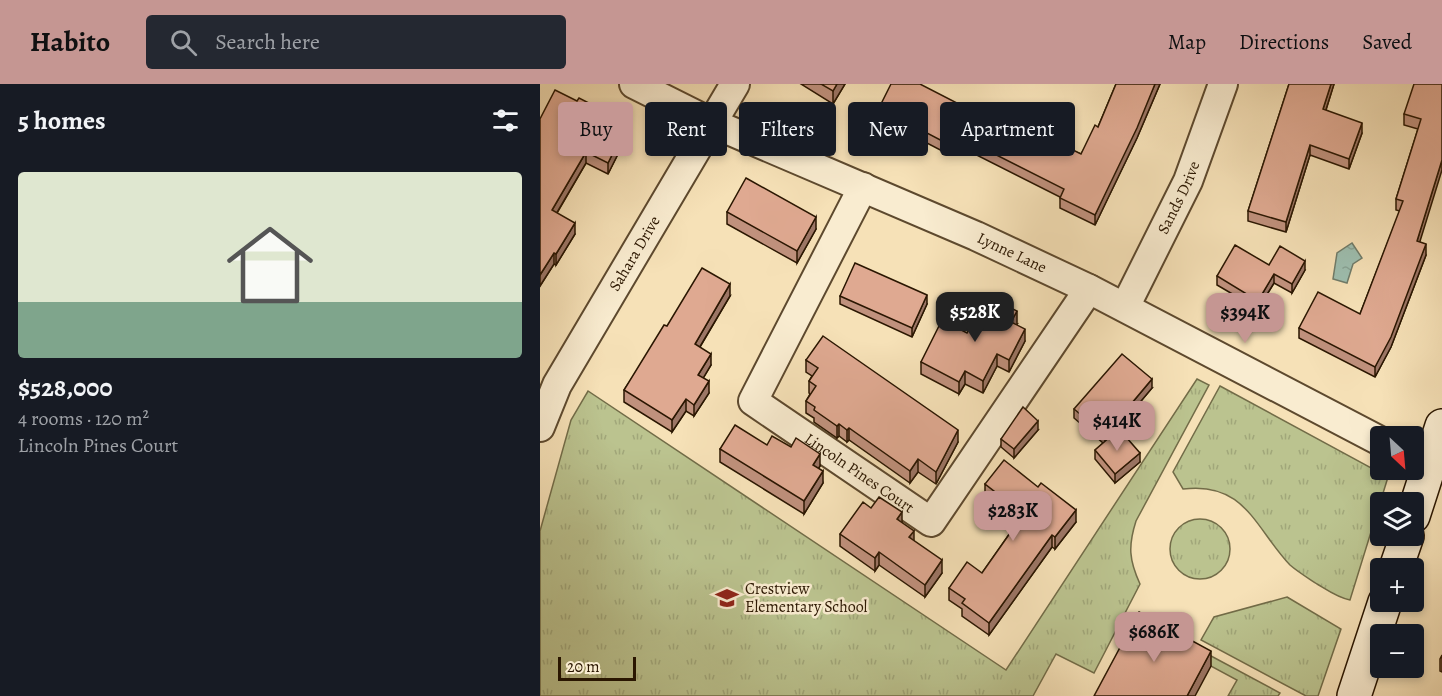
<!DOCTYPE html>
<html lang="en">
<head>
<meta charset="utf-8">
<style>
	body { margin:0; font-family:Alegreya,serif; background:#242831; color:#f1f3f6; height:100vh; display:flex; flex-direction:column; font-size:22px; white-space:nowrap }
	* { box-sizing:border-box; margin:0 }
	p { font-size:20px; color:#9ea1a6 }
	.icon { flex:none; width:33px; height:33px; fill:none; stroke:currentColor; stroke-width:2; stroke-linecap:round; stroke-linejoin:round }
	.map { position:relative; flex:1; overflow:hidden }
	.sheet { display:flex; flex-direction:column; background:#171b24; width:540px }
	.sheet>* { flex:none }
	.top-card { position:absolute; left:18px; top:18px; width:570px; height:54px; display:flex; gap:12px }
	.needle { width:39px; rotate:154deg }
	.fabs { position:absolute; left:830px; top:342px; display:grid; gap:12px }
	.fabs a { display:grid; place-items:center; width:54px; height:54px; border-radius:6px; background:#171b24; box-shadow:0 3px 9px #0003; font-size:30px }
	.scale { position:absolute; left:18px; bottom:15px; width:78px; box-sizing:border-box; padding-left:6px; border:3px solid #2a1601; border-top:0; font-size:16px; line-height:21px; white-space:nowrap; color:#2a1601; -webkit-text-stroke:4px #f9ecd0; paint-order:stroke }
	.price { position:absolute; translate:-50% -51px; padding:0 14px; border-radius:12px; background:#c59692; color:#111; font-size:20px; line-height:39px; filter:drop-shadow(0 2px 3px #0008) }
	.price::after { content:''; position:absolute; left:50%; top:36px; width:18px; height:14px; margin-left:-9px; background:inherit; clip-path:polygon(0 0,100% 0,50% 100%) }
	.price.on { background:#222; color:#fff }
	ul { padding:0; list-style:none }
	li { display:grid; align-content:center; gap:12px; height:318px; padding:0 18px }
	li span { display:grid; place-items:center; height:186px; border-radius:6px; color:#555 }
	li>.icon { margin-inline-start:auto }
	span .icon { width:108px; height:108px; fill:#fffc; stroke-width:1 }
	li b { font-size:26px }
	h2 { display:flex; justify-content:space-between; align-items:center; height:72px; padding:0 18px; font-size:26px }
	.pill { padding:0 21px; border-radius:6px; background:#171b24; box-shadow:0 3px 9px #0003; font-size:21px; line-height:54px }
	.pill.on { background:#c59692; color:#111 }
	header { display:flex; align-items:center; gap:36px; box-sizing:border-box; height:84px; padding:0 30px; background:#c59692; color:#111 }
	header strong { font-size:28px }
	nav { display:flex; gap:33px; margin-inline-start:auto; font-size:21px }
	.search { width:420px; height:54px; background:#242831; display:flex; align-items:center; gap:15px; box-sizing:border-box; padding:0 21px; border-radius:6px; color:#9ea1a6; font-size:22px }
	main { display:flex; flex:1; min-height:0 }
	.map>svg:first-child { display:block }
</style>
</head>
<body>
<header>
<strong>Habito</strong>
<div class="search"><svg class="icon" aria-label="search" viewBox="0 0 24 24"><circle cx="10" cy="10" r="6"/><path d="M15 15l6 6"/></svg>Search here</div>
<nav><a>Map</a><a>Directions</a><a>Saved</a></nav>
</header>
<main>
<section class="sheet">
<h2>5 homes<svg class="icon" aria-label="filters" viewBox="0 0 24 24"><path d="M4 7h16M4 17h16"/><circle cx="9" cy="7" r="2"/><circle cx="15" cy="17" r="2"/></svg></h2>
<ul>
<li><span style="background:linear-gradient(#dfe7d0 70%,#7fa58c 0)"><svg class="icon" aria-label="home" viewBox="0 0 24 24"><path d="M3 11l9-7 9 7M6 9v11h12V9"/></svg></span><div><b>$528,000</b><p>4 rooms · 120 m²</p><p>Lincoln Pines Court</p></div></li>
</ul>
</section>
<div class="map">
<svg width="902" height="612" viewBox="0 0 902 612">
	<defs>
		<pattern id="grass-tufts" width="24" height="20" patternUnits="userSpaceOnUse" patternTransform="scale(1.5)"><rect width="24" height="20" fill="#bbc38f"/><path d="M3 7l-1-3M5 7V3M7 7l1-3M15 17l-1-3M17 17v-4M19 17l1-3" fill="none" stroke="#a1a77a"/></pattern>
		<pattern id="water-ripples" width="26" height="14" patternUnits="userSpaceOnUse" patternTransform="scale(1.5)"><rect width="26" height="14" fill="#9dbeaf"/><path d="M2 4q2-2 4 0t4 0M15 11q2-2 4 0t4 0" fill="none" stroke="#87a395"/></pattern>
	</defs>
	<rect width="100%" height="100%" fill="#f6e1b7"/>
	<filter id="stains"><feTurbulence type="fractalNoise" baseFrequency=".00333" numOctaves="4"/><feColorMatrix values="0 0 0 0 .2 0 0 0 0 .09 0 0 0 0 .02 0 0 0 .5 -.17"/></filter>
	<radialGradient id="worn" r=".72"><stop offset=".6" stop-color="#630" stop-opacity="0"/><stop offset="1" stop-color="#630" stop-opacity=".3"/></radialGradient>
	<g fill="url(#grass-tufts)" stroke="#726c48" stroke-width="1.5">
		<path d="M657 295 669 301 596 437C588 462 589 476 600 500L554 589 516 570 493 612H0V447L31 336 48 307 466 586Z"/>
		<path d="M680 302 848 393 810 516C798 514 787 506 777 500 768 494 758 488 750 481 715 444 705 397 643 405L633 388Z"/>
		<circle cx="660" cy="465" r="30"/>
		<polygon points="747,513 801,545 778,612 766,612 661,556 674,533"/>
		<polygon points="658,565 740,609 738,612 688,612 697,596 654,573"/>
	</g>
	<polygon fill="url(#water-ripples)" stroke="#6f7b69" stroke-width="1.5" points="812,159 822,174 813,180 807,199 793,195 797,169"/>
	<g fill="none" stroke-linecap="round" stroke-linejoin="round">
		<g stroke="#5d492e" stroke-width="32">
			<g id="street">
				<path id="s1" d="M94 0 172 39 436 152 549 205 840 357"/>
				<path id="s2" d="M323 103 213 317 391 438 549 205"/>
				<path id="s3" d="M585 223 648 97 683 0"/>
				<path id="s4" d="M0 343 17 301 195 0"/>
			</g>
		</g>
		<g stroke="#2a1601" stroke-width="36">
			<g id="secondary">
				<polyline points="873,432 902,342"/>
				<polyline points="856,484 867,452"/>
				<polyline points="814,612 845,518"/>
			</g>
		</g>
		<use href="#street" stroke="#f9ecd0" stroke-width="28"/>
		<use href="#secondary" stroke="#f9ecd0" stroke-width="33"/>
	</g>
	<g fill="#c0917d" stroke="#2a1601" stroke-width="1.5">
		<polygon points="261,0 305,0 293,20"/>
		<polygon points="576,0 620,0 597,54 555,141 520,124 520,113 411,58 406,69 339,34 339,24 442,32 541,70 558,43"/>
		<polygon points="749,0 794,0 786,26 822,49 809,85 770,71 746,148 708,137 708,127"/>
		<polygon points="902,0 879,158 886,171 851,263 835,293 759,254 759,244 820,230 860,127 856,126 856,115 878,45 864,41 864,30"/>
		<polygon points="37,17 88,50 68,90 46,79 17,129 35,150 16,181 14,180 0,202 0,35"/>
		<polygon points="187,128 276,145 257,179 187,140"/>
		<polygon points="765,186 752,209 734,199 718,225 677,201 677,192"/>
		<polygon points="190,212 160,263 171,281 163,294 169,309 154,332 146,327 132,348 84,318 84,306 127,242"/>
		<polygon points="300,212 387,220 372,253 300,220"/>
		<polygon points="477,240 476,241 485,257 469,288 457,282 443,309 425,300 419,310 381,290 381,278 427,249"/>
		<polygon points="266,276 418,358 396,400 378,388 370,399 309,356 307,358 299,352 297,354 274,338 274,334 266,329 266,317 270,310 269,309 269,297 272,292 266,288"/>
		<polygon points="612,304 574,349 600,378 575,399 555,375 555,366 563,359 534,334 534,325"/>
		<polygon points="498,346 474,374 461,363 461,355"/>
		<polygon points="227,361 280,382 279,384 283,399 264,430 180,378 180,365"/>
		<polygon points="445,400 536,438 515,465 512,463 449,551 422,532 422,525 409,516 409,504 442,489 470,449 470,443 476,436 445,412"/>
		<polygon points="331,424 362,438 374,457 402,489 385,513 339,481 335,487 300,462 300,450"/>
		<polygon points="902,571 902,588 900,587 900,575"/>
	</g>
	<g fill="#9c7666" stroke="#2a1601" stroke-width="1.5">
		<polygon points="297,0 305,0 293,20 293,7"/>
		<polygon points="615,0 620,0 597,54 555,141 555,131"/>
		<polygon points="791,0 794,0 783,35 783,25"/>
		<polygon points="88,39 88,50 68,90 68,79"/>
		<polygon points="822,39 822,49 809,85 809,75"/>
		<polygon points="411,48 411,58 406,69 406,59"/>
		<polygon points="770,61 770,71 746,148 746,138"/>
		<polygon points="46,68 46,79 12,137 12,126"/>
		<polygon points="902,76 902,86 877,167 877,157"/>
		<polygon points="276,133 276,145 257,179 257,167"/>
		<polygon points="35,139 35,150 16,181 16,170"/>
		<polygon points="886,160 886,171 851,263 835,293 835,283"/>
		<polygon points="14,169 14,180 0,202 0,191"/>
		<polygon points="765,177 765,186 752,209 752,200"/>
		<polygon points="734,190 734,199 718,225 718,217"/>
		<polygon points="190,200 190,212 155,271 155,260"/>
		<polygon points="387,211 387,220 372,253 372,244"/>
		<polygon points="477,227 477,240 471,251 471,238"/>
		<polygon points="485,245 485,257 469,288 469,276"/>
		<polygon points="171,270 171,281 158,303 158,291"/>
		<polygon points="457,270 457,282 443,309 443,297"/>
		<polygon points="425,287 425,300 419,310 419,298"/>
		<polygon points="612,295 612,304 565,360 565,351"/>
		<polygon points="169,297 169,309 154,332 154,321"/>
		<polygon points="146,315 146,327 132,348 132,336"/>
		<polygon points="498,337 498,346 474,374 474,365"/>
		<polygon points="299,340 299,352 297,354 297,342"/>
		<polygon points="309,344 309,356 307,358 307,346"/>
		<polygon points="418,346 418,358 396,400 396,388"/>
		<polygon points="600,369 600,378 575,399 575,390"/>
		<polygon points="280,370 280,382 273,393 273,381"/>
		<polygon points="378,375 378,388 370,399 370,387"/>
		<polygon points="283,387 283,399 264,430 264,417"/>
		<polygon points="536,426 536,438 515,465 515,453"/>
		<polygon points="362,428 362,440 357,435"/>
		<polygon points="374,447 374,459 369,453"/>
		<polygon points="512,451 512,463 449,551 449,539"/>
		<polygon points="339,468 339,481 335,487 335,474"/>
		<polygon points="402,476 402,489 385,513 385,501"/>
		<polygon points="671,567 671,582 655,612 647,612"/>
	</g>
	<g fill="#dfa991" stroke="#2a1601" stroke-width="1.5">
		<polygon points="281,0 297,0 293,7"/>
		<polygon points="351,0 380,0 442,32 446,23 541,70 555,41 558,43 576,0 615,0 597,44 555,131 520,114 524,105 411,48 406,59 339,24"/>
		<polygon points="749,0 791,0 783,25 822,39 809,75 770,61 746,138 708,127"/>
		<polygon points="874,0 902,0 902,76 877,157 886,160 851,253 835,283 759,244 778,208 820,230 863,117 856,115 881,35 864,30"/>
		<polygon points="15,6 37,17 39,14 88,39 68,79 46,68 12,126 35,139 16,170 14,169 0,191 0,35"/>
		<polygon points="206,94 276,133 257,167 187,128"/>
		<polygon points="695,161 729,181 740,162 765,177 752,200 734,190 718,217 677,192"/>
		<polygon points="315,179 387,211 372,244 300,212"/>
		<polygon points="162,184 190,200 155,260 171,270 158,291 169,297 154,321 146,315 132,336 84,306 124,241 127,242"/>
		<polygon points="447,212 477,227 471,238 485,245 469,276 457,270 443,297 425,287 419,298 381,278 402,236 427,249"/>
		<polygon points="283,252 418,346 396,388 378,375 370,387 309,344 307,346 299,340 297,342 274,326 275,323 266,317 276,302 269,297 278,284 266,276"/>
		<polygon points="582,270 612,295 565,351 534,325"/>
		<polygon points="483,323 498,337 474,365 461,355"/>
		<polygon points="195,341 227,361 232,352 251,363 256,354 280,370 273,381 283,387 264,417 180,365"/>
		<polygon points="579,345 600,369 575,390 555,366"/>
		<polygon points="464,376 498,403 501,399 536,426 515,453 512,451 449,539 422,519 425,515 409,504 427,478 442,489 473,445 470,443 481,428 445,400"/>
		<polygon points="339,413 362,428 357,435 374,447 369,453 402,476 385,501 339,468 335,474 300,450 323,418 331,424"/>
		<polygon points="599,528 671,567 647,612 554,612"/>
	</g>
	<defs>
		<g id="school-bare" transform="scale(1.8)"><path d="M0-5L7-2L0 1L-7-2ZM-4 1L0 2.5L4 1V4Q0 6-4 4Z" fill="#8f2418" stroke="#f9ecd0" stroke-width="2.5" paint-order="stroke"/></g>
	</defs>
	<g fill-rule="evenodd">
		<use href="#school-bare" x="187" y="514"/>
	</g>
	<g text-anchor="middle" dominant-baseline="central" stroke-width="5" stroke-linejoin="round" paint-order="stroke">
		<g font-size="16" fill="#2a1601" stroke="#f9ecd0">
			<text stroke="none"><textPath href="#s3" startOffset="122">Sands Drive</textPath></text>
			<text stroke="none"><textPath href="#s1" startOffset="414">Lynne Lane</textPath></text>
			<text stroke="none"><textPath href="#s4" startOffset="198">Sahara Drive</textPath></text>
			<text stroke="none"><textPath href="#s2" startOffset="369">Lincoln Pines Court</textPath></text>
		</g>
		<g font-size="16" fill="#2a1601" stroke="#f9ecd0" text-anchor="start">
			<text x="205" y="505">Crestview<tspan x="205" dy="18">Elementary School</tspan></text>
		</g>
	</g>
	<rect width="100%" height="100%" filter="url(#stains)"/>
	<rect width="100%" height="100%" fill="url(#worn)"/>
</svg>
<div class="fabs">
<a><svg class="needle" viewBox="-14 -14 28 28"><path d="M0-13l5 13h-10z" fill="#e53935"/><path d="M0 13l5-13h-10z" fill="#9ea1a6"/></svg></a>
<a><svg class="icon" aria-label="layers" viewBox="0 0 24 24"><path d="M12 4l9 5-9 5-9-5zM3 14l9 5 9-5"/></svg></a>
<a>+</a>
<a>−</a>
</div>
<div class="scale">20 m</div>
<b class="price on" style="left:435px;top:259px">$528K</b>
<b class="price" style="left:705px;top:260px">$394K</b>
<b class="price" style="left:577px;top:368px">$414K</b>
<b class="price" style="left:473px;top:458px">$283K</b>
<b class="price" style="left:614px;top:579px">$686K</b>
<div class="top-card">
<a class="pill on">Buy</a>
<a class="pill">Rent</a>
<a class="pill">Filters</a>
<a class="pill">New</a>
<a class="pill">Apartment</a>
</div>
</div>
</main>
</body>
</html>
